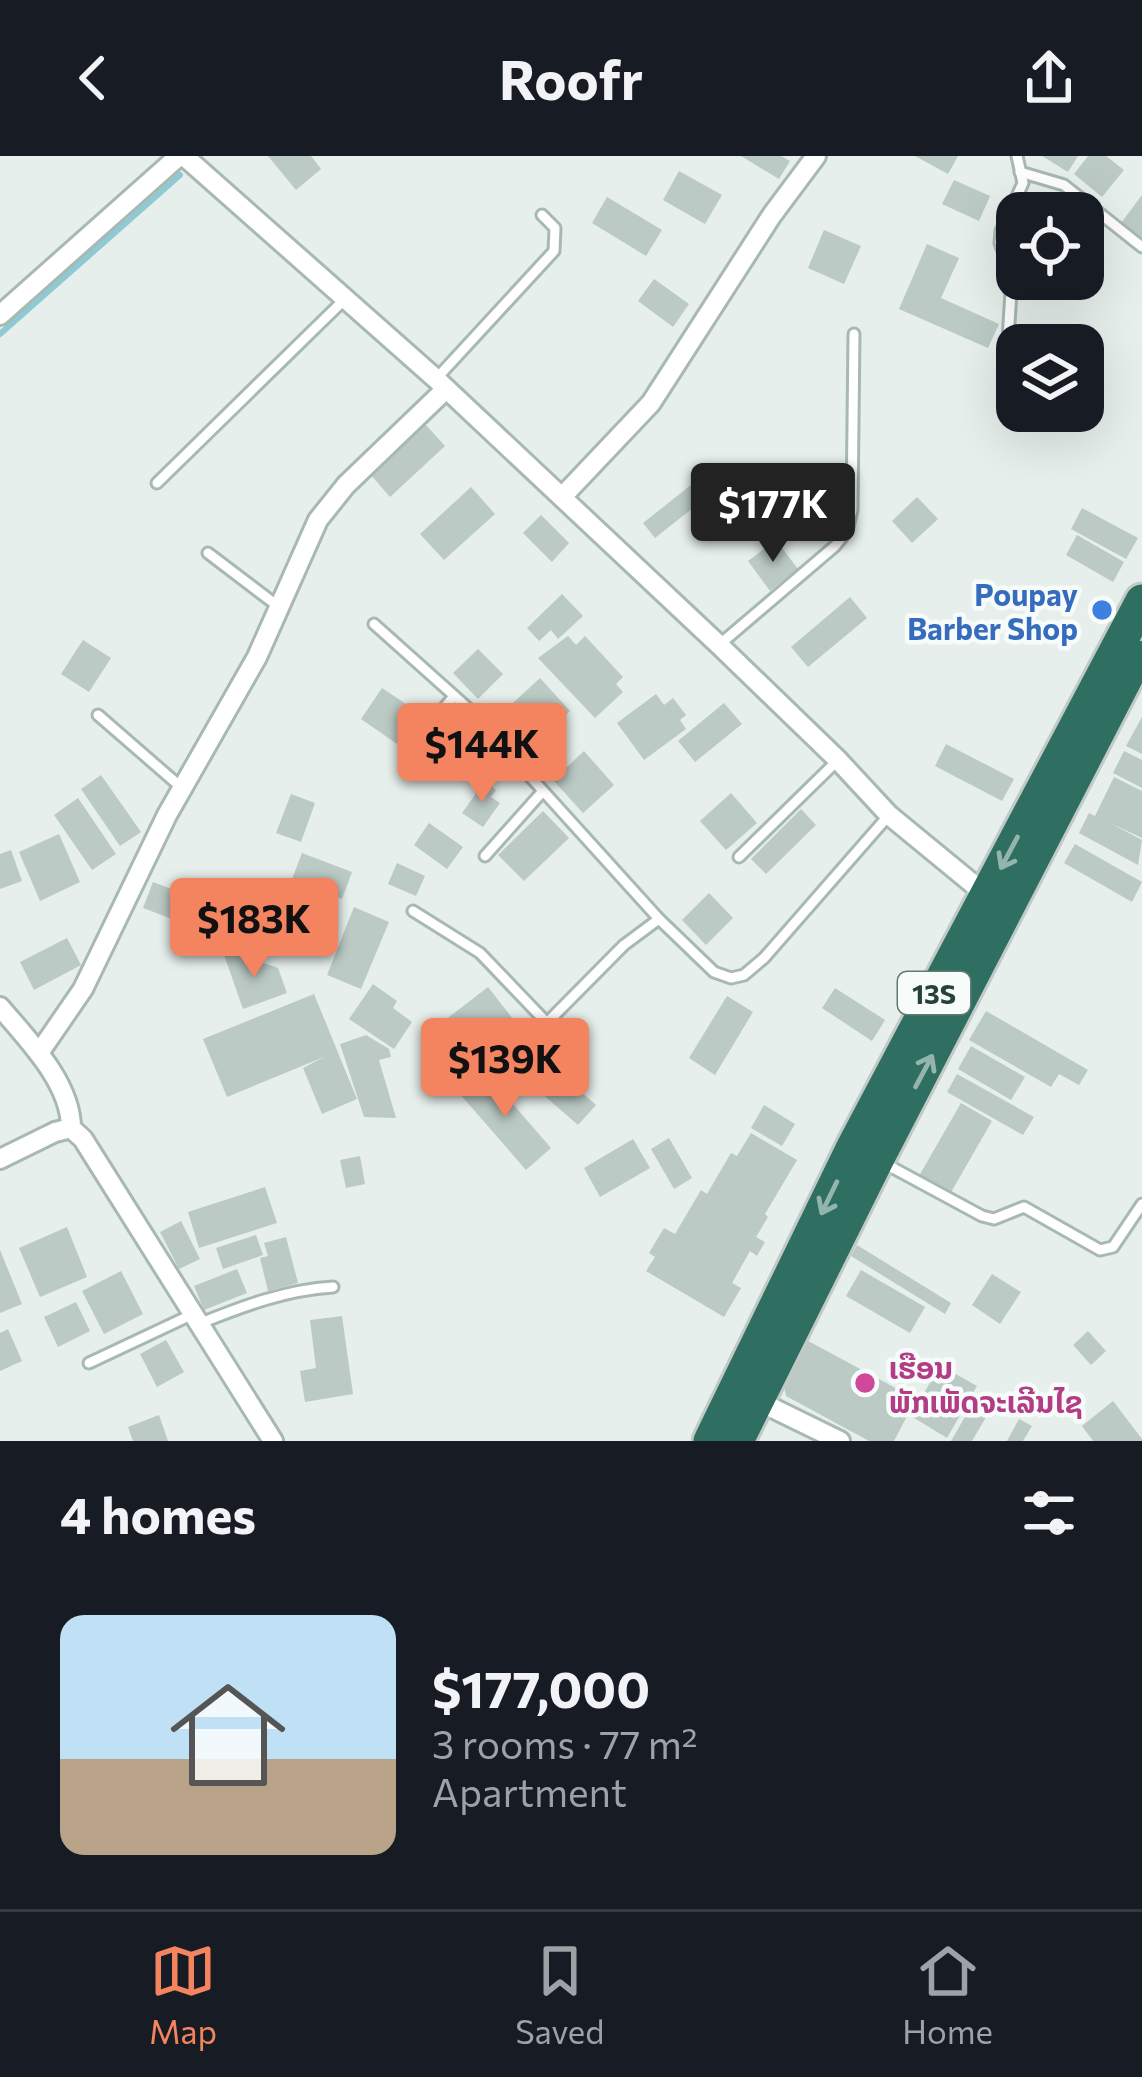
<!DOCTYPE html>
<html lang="en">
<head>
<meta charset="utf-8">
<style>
	body { margin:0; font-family:Commissioner,"Noto Sans Lao",sans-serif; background:#242831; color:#f1f3f6; height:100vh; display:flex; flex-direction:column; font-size:45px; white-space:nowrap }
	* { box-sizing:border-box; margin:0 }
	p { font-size:39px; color:#9ea1a6 }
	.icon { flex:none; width:66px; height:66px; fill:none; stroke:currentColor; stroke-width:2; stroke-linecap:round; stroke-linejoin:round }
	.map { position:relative; height:1285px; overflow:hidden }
	.sheet { display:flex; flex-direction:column; background:#171b24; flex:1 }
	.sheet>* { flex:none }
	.controls { position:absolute; left:996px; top:36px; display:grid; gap:24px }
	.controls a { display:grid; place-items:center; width:108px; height:108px; border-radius:24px; background:#171b24; box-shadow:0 12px 48px #0002; font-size:60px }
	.price { position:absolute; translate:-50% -102px; padding:0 27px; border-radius:12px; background:#f4845f; color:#111; font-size:39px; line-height:78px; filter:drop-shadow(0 3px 6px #0008) }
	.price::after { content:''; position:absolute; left:50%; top:72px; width:36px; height:27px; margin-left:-18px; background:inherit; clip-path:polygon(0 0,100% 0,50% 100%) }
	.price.selected { background:#222; color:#fff }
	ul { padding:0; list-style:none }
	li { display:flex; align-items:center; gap:36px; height:300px; padding:0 60px }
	li span { display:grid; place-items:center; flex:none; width:336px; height:240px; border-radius:24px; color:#555 }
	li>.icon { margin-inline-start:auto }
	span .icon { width:144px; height:144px; fill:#fffc; stroke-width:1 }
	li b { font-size:51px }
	h2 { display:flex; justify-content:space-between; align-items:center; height:144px; padding:0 60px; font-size:51px }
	header { display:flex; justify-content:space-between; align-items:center; height:156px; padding:0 60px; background:#171b24; font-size:54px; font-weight:700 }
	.menu { display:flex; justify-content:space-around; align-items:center; height:168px; border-top:3px solid #363941; background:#171b24; font-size:33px; color:#9ea1a6 }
	.menu a { display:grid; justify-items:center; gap:6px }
	.menu .selected { color:#f4845f }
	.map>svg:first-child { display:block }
</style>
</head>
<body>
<header><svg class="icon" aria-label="back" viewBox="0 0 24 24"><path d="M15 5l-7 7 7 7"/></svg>Roofr<svg class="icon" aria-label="share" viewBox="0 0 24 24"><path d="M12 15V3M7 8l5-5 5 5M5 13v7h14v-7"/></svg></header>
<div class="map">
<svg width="1142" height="1285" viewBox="0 0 1142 1285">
	<rect width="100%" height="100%" fill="#e6efeb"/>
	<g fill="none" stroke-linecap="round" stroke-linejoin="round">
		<polyline stroke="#8ec9d4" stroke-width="6" points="0,178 180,19"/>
	</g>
	<g fill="#bbcac4">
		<polygon points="268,0 311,0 321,13 296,34"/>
		<polygon points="741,0 781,0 790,5 779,23"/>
		<polygon points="915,0 958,0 948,18"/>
		<polygon points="1042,0 1078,0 1068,16"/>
		<polygon points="1088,0 1106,0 1124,14 1102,41 1074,18"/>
		<polygon points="679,15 722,39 705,68 663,44"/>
		<polygon points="954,24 990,40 979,65 942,48"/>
		<polygon points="1042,37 1063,44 1058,57 1034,57"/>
		<polygon points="1142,39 1142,82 1121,67"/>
		<polygon points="607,41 662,74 646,100 592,67"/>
		<polygon points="824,74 861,90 844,128 808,112"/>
		<polygon points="927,88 959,102 941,142 999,168 988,192 899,153"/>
		<polygon points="654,123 689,148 673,171 638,145"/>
		<polygon points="425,268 445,290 390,341 371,319"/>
		<polygon points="710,314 722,329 655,382 643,367"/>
		<polygon points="471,331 495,358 444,404 420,378"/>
		<polygon points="917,341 938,363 912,387 892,365"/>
		<polygon points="1082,352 1138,382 1126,403 1071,373"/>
		<polygon points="541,359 569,387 552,406 523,377"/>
		<polygon points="1077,379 1124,406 1113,426 1066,399"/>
		<polygon points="776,384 798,413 770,435 748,405"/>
		<polygon points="562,438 583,460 558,483 551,474 539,485 527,472"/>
		<polygon points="850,441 867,462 808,511 791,491"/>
		<polygon points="568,480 576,489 585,480 623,521 616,528 623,536 595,562 538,502"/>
		<polygon points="83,484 111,502 89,536 61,518"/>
		<polygon points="478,493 503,518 478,543 453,517"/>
		<polygon points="540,522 570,555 554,570 551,566 545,572 549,577 533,593 501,558"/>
		<polygon points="382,532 418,556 397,588 361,563"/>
		<polygon points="656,538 664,549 673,542 686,559 680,564 686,573 644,604 617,567"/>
		<polygon points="724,547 742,568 695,606 678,585"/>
		<polygon points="1142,561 1142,598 1126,590"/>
		<polygon points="463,579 496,603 481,625 447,601"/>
		<polygon points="946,588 1014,623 1002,645 935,610"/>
		<polygon points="584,595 614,629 583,657 553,624"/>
		<polygon points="1124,595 1142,604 1142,632 1113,617"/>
		<polygon points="101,619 141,676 120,690 81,633"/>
		<polygon points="1114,621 1142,635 1142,682 1110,667 1142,684 1138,709 1079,677 1089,657 1095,660"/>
		<polygon points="485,625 496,634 491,641 500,647 483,671 462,657"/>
		<polygon points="731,637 757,667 726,694 700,665"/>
		<polygon points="291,638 315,647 301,686 276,677"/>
		<polygon points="78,642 116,698 92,714 54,659"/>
		<polygon points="801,653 816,669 766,718 751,703"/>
		<polygon points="543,655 569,682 524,725 498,699"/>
		<polygon points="429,667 463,691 447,713 414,689"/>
		<polygon points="59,678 80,726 40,745 19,696"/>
		<polygon points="1075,688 1142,726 1132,746 1064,707"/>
		<polygon points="11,694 22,725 0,733 0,698"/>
		<polygon points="302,697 352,716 342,743 292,723"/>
		<polygon points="397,707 425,720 416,740 388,728"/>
		<polygon points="153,726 214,749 204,775 143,752"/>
		<polygon points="709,737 733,762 706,789 682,764"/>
		<polygon points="354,751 389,766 361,833 327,819"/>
		<polygon points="67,782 81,809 34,834 20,806"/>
		<polygon points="222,793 278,812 287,837 243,853"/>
		<polygon points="373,828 397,845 393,852 412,866 394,893 349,863"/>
		<polygon points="488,831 523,876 504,891 500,885 491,892 497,900 479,914 464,895 453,904 441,889 450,882 440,868"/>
		<polygon points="835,832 885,864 872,885 822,852"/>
		<polygon points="314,838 357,943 322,958 303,912 324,901 227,941 203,883"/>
		<polygon points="727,840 753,856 715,919 689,902"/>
		<polygon points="986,855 1088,914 1079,929 1059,918 1051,931 969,884"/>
		<polygon points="366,879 389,893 391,901 379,904 396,962 364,961 340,888"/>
		<polygon points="971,890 1025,921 1011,944 958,913"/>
		<polygon points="551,909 596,949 578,969 533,930"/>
		<polygon points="484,915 551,992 526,1014 459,937"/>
		<polygon points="957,918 1034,961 1023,979 947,936"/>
		<polygon points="961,947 992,965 950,1038 919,1020"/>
		<polygon points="764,949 795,968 782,990 751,972"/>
		<polygon points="751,977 797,1004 765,1058 768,1061 756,1081 765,1086 757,1100 750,1095 732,1127 741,1132 724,1161 646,1115 655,1101 649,1097 664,1072 675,1078 701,1034 707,1038 731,997 737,1000"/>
		<polygon points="669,982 692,1022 674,1033 651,993"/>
		<polygon points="633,983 650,1012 600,1041 584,1012"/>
		<polygon points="360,1000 365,1028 346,1032 340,1004"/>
		<polygon points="265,1031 277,1067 199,1092 188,1056"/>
		<polygon points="181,1065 200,1103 179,1113 160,1076"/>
		<polygon points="67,1071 87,1121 40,1141 19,1092"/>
		<polygon points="256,1079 263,1099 223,1113 216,1092"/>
		<polygon points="286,1081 298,1127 268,1135 260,1102 268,1100 264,1087"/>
		<polygon points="857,1089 951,1147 945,1158 851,1100"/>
		<polygon points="0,1094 22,1148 0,1157"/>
		<polygon points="237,1113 247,1137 204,1154 194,1130"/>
		<polygon points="861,1114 925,1151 910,1177 846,1140"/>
		<polygon points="121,1115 143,1158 104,1178 82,1135"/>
		<polygon points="992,1118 1021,1136 1000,1168 972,1149"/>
		<polygon points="76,1146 90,1175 58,1191 44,1161"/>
		<polygon points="342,1160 353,1238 305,1246 300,1215 316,1212 310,1164"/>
		<polygon points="8,1173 22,1205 0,1215 0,1177"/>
		<polygon points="1088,1175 1106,1195 1091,1209 1073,1189"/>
		<polygon points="799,1180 916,1243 894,1285 869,1285 786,1240 781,1215"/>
		<polygon points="166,1184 184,1216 157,1231 140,1198"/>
		<polygon points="940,1209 977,1230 947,1282 911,1260"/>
		<polygon points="1113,1245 1142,1283 1142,1285 1093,1285 1082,1270"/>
		<polygon points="973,1247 989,1256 972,1285 951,1285"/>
		<polygon points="159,1259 168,1285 133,1285 128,1271"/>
		<polygon points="1019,1263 1032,1270 1023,1285 1007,1285"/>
	</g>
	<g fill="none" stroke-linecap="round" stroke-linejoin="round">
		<g stroke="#a8b8b2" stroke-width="15">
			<g id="lane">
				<polyline points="1020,16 1064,29 1142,91"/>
				<polyline points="436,223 554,95 555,72 542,59"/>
				<polyline points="1005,231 1012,120 1000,87 1001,75 1023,27 1017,0"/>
				<polyline points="157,327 346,142"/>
				<polyline points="208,397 279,451"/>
				<polyline points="374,468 469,553 659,763 714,816 731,822 744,819 764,802 889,659"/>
				<polyline points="719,489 835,390 847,375 852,354 854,178"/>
				<polyline points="98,559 182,632"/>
				<polyline points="411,592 454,540"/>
				<polyline points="485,700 543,635"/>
				<polyline points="739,701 838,604"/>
				<polyline points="413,755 480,797 547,867"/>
				<polyline points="522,892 624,789 659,763"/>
				<polyline points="882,1006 982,1060 994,1063 1024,1051 1100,1094 1113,1091 1142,1048"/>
				<path d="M201 1167C246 1149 286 1134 333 1131"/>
				<polyline points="89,1207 191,1159"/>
			</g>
		</g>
		<g stroke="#a8b8b2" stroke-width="24">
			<g id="street">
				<polyline points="184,0 436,223 719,489 838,604 889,659 990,742"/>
				<polyline points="0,159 179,0"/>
				<polyline points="562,341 651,247 772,59 816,0"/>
				<path d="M0 851C28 884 71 927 71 972L83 983 273 1285"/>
				<polyline points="39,897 83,833 167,659 257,501 318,364 346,329 446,233"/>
				<polyline points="0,1003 55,976 71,972"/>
				<polyline points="752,1242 840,1285"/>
			</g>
		</g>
		<g stroke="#c2cac8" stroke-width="39">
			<g id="highway">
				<polyline points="710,1285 853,991 1142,445"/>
				<polyline points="737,1285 877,1004 1137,501"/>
			</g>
		</g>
		<use href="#lane" stroke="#fff" stroke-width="9"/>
		<use href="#street" stroke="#fff" stroke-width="18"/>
		<use href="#highway" stroke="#2f6f62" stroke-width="33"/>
	</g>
	<defs><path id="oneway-shaft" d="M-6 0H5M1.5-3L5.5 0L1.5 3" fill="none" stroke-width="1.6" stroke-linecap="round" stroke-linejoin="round" transform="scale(3)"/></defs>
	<g stroke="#93b5ae">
		<use href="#oneway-shaft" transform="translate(1009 697) rotate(118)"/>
		<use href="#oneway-shaft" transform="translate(924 915) rotate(-62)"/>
		<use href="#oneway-shaft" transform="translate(829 1042) rotate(116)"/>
	</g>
	<circle fill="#3f7fe0" stroke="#f7fbf9" stroke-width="4.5" cx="1102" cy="454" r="12"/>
	<circle fill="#d1479c" stroke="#f7fbf9" stroke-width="4.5" cx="865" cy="1227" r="12"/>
	<g text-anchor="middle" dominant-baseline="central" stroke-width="9" stroke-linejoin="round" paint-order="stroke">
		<rect fill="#f7fbf9" stroke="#637a73" stroke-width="3" x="898" y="816" width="72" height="42" rx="9"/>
		<g font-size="27" font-weight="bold" fill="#24423a">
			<text x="934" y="837">13S</text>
		</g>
		<g font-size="30" font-weight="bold" fill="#366cbe" stroke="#f7fbf9" text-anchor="end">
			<text x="1078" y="437">Poupay<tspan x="1078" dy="34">Barber Shop</tspan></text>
		</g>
		<g font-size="30" font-weight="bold" fill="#b23c85" stroke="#f7fbf9" text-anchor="start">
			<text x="889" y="1210">ເຮືອນ<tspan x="889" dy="34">ພັກເພັດຈະເລີນໄຊ</tspan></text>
		</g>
	</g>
</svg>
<div class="controls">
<a><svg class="icon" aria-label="locate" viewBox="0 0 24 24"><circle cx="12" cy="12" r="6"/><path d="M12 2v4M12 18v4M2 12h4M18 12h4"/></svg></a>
<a><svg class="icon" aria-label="layers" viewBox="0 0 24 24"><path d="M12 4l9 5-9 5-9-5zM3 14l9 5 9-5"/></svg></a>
</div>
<b class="price selected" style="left:773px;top:409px">$177K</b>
<b class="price" style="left:482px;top:649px">$144K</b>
<b class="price" style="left:254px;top:824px">$183K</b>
<b class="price" style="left:505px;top:964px">$139K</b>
</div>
<section class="sheet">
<h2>4 homes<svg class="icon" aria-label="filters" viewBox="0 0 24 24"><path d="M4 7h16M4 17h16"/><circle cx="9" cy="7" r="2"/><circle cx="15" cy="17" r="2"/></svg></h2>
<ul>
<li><span style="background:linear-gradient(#bfe0f5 60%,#b9a48a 0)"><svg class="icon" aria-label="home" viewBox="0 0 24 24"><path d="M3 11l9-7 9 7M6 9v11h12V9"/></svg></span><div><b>$177,000</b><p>3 rooms · 77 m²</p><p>Apartment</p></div></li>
</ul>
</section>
<nav class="menu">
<a class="selected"><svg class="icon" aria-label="map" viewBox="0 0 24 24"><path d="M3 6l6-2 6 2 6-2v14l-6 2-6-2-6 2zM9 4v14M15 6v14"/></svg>Map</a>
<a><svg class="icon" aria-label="saved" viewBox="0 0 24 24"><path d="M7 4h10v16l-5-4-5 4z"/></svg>Saved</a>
<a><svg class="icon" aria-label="home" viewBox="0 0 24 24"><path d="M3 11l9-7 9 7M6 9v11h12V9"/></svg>Home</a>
</nav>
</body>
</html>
